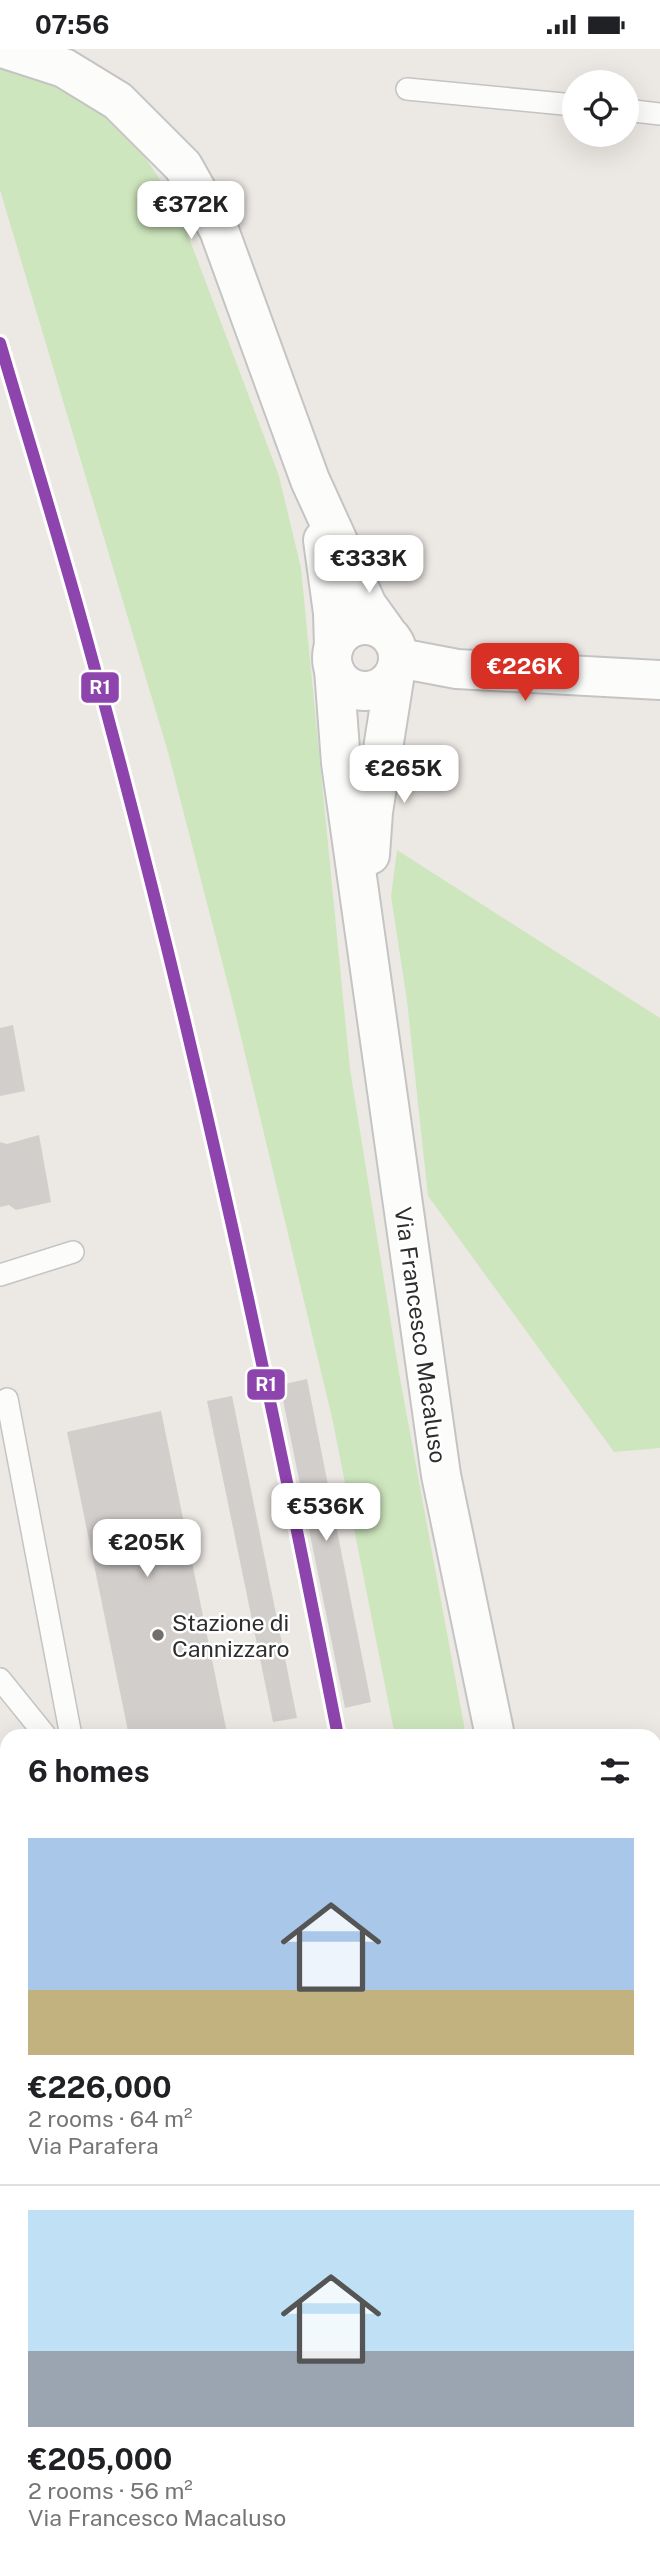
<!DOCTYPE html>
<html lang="en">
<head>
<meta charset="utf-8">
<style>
	body { margin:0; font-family:"Public Sans",sans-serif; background:#f2f2f2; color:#202124; height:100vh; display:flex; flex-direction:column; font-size:26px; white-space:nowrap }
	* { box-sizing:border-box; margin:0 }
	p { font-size:23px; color:#757577 }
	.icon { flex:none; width:38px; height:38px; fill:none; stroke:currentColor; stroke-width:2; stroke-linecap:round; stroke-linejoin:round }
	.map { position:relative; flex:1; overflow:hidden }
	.side { position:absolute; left:0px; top:1680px; width:662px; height:842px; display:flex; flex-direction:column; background:#fff; border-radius:21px 21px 0 0; box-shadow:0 7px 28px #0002 }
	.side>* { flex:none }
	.fabs { position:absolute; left:562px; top:21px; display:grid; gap:14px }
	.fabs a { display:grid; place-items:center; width:77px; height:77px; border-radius:50%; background:#fff; box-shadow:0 7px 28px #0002; font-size:35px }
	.price { position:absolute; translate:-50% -60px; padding:0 16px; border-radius:14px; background:#fff; color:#222; font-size:23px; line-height:46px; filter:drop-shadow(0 2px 4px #0008) }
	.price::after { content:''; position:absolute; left:50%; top:42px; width:21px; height:16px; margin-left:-10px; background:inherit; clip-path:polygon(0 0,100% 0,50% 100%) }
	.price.selected { background:#d93025; color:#fff }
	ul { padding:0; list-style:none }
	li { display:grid; align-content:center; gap:14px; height:371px; padding:0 28px }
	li+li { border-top:2px solid #e0e0e0 }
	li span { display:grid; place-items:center; height:217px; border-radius:0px; color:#555 }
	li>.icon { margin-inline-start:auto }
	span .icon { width:126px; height:126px; fill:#fffc; stroke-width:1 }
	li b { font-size:30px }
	h2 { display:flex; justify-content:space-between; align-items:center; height:84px; padding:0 28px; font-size:30px }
	.status { display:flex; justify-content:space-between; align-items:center; height:49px; padding:0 35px; background:#fff; direction:ltr }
	.status svg { height:19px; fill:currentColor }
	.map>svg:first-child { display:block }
</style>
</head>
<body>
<div class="status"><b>07:56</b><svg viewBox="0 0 49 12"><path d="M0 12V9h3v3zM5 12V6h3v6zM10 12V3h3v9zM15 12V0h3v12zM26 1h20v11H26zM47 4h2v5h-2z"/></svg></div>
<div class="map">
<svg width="660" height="2521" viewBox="0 0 660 2521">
	<rect width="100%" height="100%" fill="#ece8e4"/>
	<g fill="#cee6be">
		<polygon points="0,18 27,23 72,44 105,68 145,108 177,157 279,427 301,519 350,1020 399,1324 466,1687 395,1687 333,1373 234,959 168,703 0,141"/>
		<polygon points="397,801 660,969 660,1399 614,1403 428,1147 407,952 391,847"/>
		<polygon points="554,2515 633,2515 634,2521 555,2521"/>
	</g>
	<polygon fill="#d9eabb" points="0,2242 7,2244 7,2401 0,2398"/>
	<g fill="#d1cecb">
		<polygon points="13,976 25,1042 0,1047 0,979"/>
		<polygon points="39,1086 51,1153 16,1161 9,1156 0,1158 0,1093 7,1095"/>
		<polygon points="307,1330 371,1653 345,1659 280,1336"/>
		<polygon points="232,1347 297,1669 273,1673 207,1352"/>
		<polygon points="161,1362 227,1684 209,1687 129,1687 67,1383"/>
	</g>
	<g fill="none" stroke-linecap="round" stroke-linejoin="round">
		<g stroke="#c5c4c5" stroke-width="24">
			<g id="service">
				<polyline points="407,40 574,56"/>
				<polyline points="626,61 660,65"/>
				<polyline points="0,1226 73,1203"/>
				<polyline points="7,1350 71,1687"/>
				<polyline points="0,1630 46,1687"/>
			</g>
		</g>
		<g stroke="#c5c4c5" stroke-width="42">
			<g id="minor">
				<polyline points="5,0 64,19 118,52 183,117 219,181 310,431 367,556 385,581"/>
				<polyline points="323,491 333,564 334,598"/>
				<circle cx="365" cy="609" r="33"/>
				<polyline points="399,609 457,620 660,631"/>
				<polyline points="334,620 341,714 441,1426 495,1687"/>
				<polyline points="370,806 373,763 395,624"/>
				<polyline points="0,1746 7,1744"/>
				<polyline points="0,1931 7,1945"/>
				<polyline points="654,2410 660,2441"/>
				<polyline points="278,2515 280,2521"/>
			</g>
		</g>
		<use href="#service" stroke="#fcfcfb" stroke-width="21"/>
		<use href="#minor" stroke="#fcfcfb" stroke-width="38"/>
		<g stroke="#fff" stroke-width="18">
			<path id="rail-1" d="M0 294C29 393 60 492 87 591 187 953 266 1319 338 1687"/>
		</g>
		<use href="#rail-1" stroke="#8e44ad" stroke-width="12"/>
	</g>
	<circle fill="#706f6e" stroke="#fff" stroke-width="2.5" cx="158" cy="1586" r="7"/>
	<g text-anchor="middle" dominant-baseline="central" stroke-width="5" stroke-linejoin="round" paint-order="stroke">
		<g font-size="23" fill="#2e2e2e" stroke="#fff">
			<text transform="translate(421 1286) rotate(82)">Via Francesco Macaluso</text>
		</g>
		<g font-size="23" fill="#2e2e2e" stroke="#fff" text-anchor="start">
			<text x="172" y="1573">Stazione di<tspan x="172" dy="26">Cannizzaro</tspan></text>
		</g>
	</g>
	<g stroke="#fff" stroke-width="2.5">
		<rect x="80" y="622" width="40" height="33" rx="7" fill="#8e44ad"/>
		<rect x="246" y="1319" width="40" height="33" rx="7" fill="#8e44ad"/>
	</g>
	<g font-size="19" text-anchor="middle" font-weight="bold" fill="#fff">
		<text x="100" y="645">R1</text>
		<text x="266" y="1342">R1</text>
	</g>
</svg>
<div class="fabs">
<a><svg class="icon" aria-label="locate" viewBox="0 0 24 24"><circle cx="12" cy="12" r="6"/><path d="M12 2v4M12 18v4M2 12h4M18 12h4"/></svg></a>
</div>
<b class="price" style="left:191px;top:192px">€372K</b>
<b class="price" style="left:369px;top:546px">€333K</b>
<b class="price selected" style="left:525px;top:654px">€226K</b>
<b class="price" style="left:404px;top:756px">€265K</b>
<b class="price" style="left:326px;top:1494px">€536K</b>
<b class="price" style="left:147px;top:1530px">€205K</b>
<section class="side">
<h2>6 homes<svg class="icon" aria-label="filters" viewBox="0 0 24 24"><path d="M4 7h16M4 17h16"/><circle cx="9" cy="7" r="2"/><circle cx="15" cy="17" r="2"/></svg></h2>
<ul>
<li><span style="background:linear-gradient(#a9c7e8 70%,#c2b280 0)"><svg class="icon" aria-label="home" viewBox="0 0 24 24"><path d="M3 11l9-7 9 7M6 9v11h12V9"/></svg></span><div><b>€226,000</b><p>2 rooms · 64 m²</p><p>Via Parafera</p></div></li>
<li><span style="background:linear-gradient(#bfe0f5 65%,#9aa5b1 0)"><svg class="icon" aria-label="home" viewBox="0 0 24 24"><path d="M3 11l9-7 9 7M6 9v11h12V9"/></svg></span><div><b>€205,000</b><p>2 rooms · 56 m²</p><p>Via Francesco Macaluso</p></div></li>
</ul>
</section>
</div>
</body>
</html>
